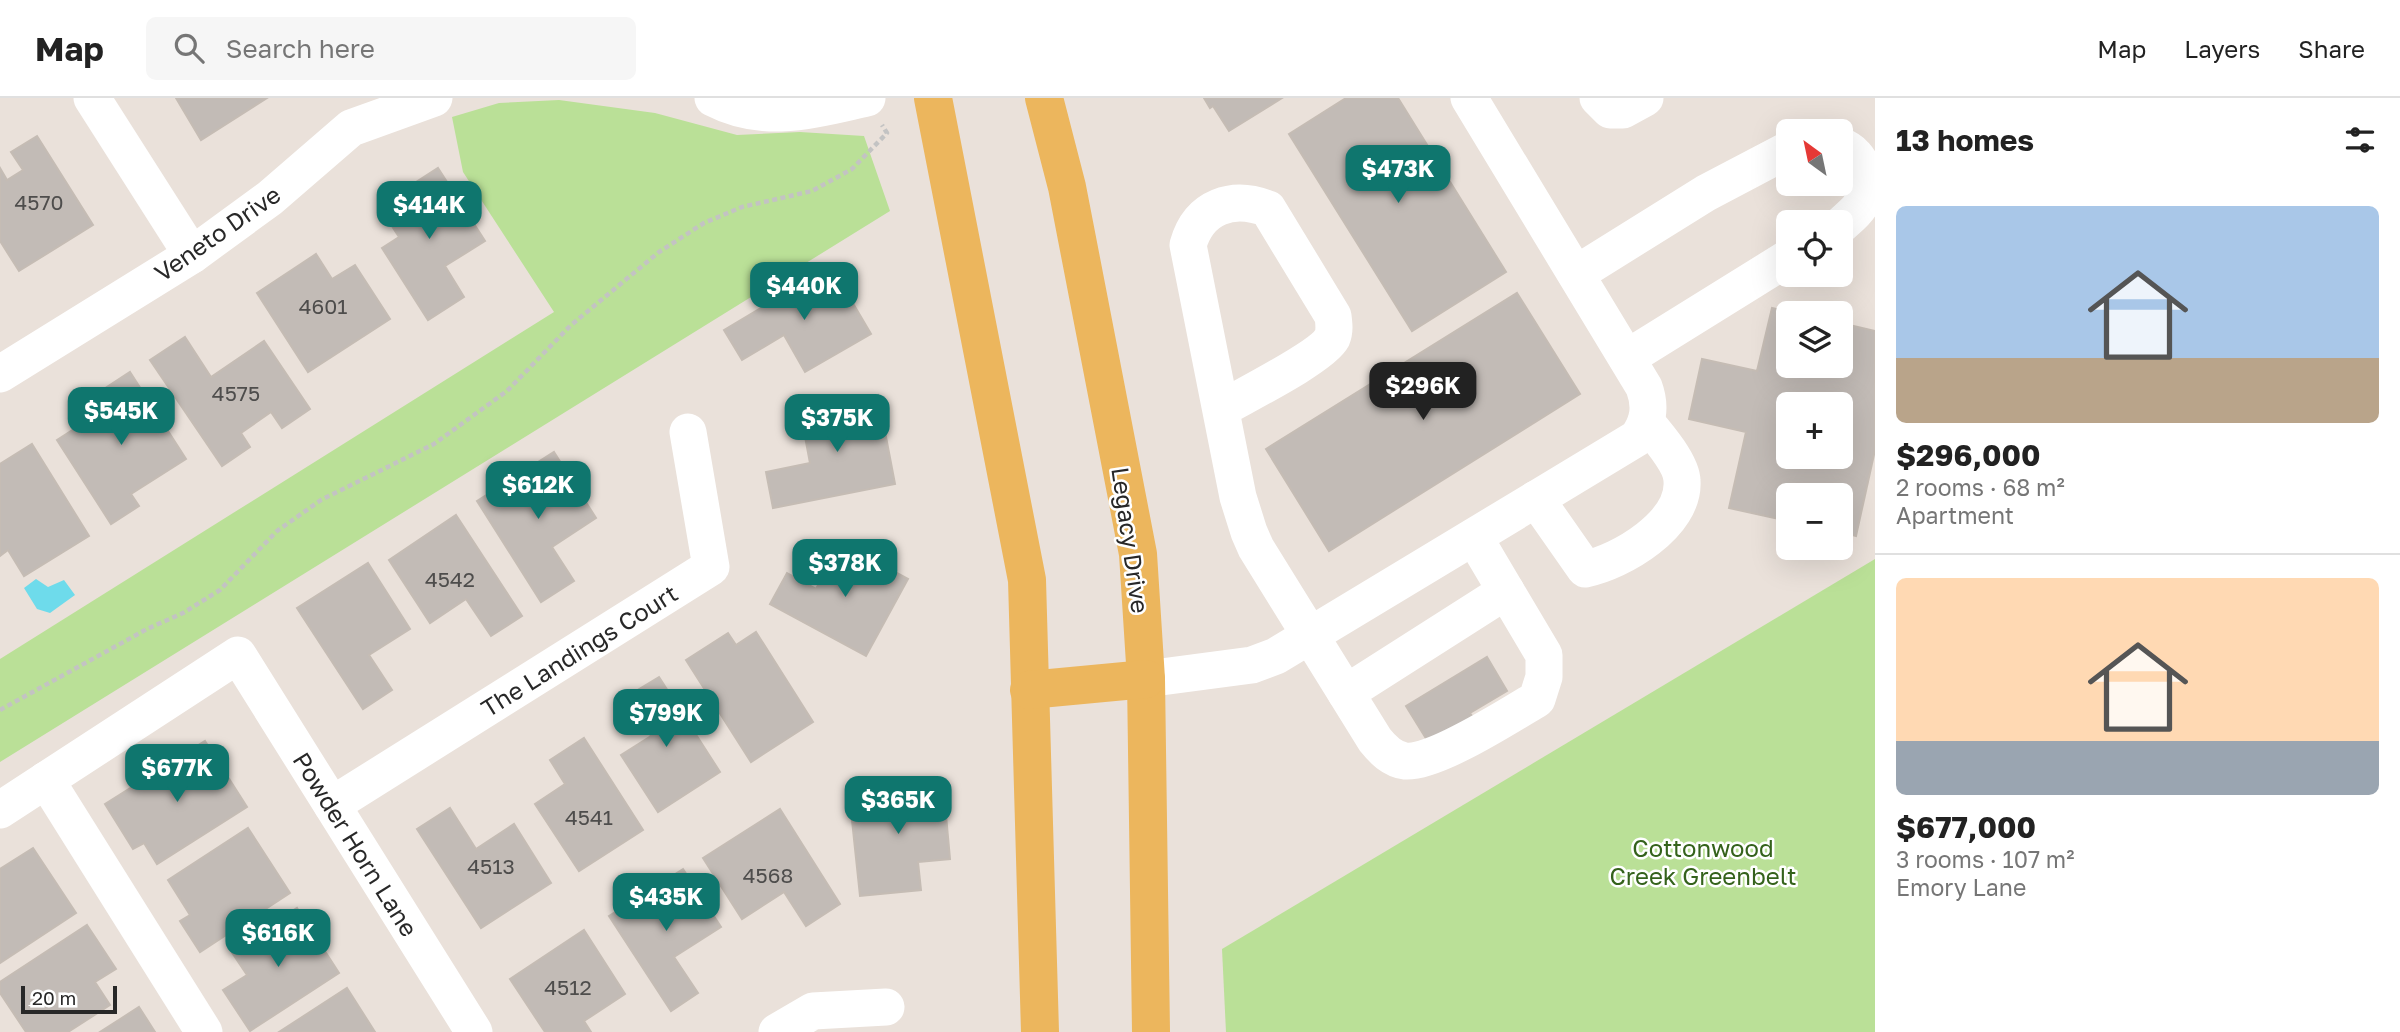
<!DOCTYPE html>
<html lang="en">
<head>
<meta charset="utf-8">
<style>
	body { margin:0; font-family:"Golos Text",sans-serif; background:#f6f6f6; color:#222; height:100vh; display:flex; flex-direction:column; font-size:26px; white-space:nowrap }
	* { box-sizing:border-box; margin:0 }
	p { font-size:23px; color:#767676 }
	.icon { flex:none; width:38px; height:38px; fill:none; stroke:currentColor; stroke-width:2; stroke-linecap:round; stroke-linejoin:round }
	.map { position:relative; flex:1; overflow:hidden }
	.details { display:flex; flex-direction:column; background:#fff; width:525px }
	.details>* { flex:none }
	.needle { width:46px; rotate:327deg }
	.controls { position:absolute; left:1776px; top:21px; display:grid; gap:14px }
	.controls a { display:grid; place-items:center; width:77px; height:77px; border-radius:10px; background:#fff; box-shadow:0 7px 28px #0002; font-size:35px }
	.scale { position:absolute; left:21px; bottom:18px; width:96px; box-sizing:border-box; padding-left:7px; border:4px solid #282828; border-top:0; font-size:19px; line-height:24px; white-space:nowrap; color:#282828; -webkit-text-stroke:5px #fff; paint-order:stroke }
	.price { position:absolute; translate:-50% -60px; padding:0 16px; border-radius:14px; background:#0f766e; color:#fff; font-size:23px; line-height:46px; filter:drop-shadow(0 2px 4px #0008) }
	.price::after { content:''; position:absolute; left:50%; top:42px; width:21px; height:16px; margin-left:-10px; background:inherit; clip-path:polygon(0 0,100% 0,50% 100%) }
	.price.active { background:#222; color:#fff }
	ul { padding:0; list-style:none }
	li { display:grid; align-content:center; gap:14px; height:371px; padding:0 21px }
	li+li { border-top:2px solid #e0e0e0 }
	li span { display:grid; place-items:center; height:217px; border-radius:10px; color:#555 }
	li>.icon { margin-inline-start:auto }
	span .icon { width:126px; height:126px; fill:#fffc; stroke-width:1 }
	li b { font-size:30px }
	h2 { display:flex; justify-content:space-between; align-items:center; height:84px; padding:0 21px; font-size:30px }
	header { display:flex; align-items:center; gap:42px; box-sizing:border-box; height:98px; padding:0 35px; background:#fff; border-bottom:2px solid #e0e0e0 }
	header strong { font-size:33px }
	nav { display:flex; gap:38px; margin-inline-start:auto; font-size:24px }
	.search { width:490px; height:63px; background:#f6f6f6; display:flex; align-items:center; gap:18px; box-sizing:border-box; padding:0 24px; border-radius:10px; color:#767676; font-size:26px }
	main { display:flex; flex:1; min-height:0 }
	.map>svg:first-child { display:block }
</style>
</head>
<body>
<header>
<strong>Map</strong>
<div class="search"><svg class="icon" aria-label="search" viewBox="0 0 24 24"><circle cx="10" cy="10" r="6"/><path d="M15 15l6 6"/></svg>Search here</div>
<nav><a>Map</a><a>Layers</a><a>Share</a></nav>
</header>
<main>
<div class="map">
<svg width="1875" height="934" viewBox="0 0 1875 934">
	<rect width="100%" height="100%" fill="#eae1da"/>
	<g fill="#bae097">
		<polygon points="559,2 655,15 737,37 800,34 864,38 890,113 0,664 0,561 554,214 463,74 452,19 499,5"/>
		<polygon points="1875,461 1875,934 1226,934 1222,851"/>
	</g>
	<polygon fill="#6edbeb" points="36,481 48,489 64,482 75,497 50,515 37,511 24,490"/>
	<g fill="#c2bbb6" stroke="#c5bcb4" stroke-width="2" fill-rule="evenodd">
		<polygon points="176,0 267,0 201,42"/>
		<polygon points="1204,0 1282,0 1229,33 1213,8 1210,10"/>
		<polygon points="1346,0 1398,0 1506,174 1412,233 1289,36"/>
		<polygon points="37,38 93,127 19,173 0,143 0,70 7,82 23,72 11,54"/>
		<polygon points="438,70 485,143 445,168 464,199 428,222 382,150 399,139 379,108"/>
		<polygon points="316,156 332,181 355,167 390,221 308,274 257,195"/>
		<polygon points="831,168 871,236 805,274 784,237 742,262 724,232"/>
		<polygon points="1517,195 1580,296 1329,453 1266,351"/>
		<path d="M1772 210 1796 215H1788V268H1841V225L1875 233V352L1856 438 1841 434V397H1788V423L1729 410 1746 334 1689 321 1702 261 1757 273ZM1788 306H1841V359H1788Z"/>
		<polygon points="185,239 211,279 264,243 310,311 282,330 271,314 241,335 250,349 222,368 150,262"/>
		<polygon points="130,274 186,361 131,396 139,408 111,426 57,342 94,318 84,304"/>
		<polygon points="878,297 895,386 773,410 766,374 810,365 800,312"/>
		<polygon points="32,346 89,438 24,478 8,452 0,458 0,366"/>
		<polygon points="554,354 596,420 552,449 574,483 541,504 477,403"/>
		<polygon points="456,417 522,518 491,538 466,501 430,525 389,462"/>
		<polygon points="841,445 908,481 866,558 770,506 787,475 816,491"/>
		<polygon points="368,465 410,531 369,557 392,592 363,611 297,510"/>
		<polygon points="756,534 813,624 751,664 686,562 728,535 736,547"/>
		<polygon points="1487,559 1507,593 1470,615 1474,621 1430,647 1406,608"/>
		<polygon points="659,579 720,674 658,714 621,657 651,638 626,599"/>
		<polygon points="584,640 643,732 579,773 535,706 565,686 550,662"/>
		<polygon points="205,643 247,709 157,766 144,745 133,751 105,706"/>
		<polygon points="943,684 950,761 918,764 921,792 860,798 849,694"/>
		<polygon points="450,710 476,751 514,726 551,785 481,830 417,731"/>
		<polygon points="780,711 840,806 806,828 784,794 742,821 703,760"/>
		<polygon points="248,730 290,795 200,854 180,823 190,817 168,782"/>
		<polygon points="33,750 76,815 0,865 0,771"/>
		<polygon points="683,771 721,829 674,859 698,895 671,913 609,818"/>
		<polygon points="297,810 339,875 250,933 223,892 247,877 231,853"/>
		<polygon points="87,827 116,871 95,884 110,907 68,934 26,934 0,895 0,884"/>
		<polygon points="584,832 625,896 584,923 591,934 545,934 510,881"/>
		<polygon points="347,890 375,934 279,934"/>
		<polygon points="139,909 155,934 100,934"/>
	</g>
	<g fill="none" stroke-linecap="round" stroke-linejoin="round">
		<polyline stroke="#c3c3c3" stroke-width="4.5" stroke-dasharray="5 3.5" stroke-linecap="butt" points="0,612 147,531 183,515 220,492 277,433 321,402 434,346 507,293 570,228 659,154 704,125 742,109 812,93 852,71 887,35 882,27"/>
		<g stroke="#fff" stroke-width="37">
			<polyline points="92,0 192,157"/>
			<path d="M713 0C765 27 812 12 867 0"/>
			<polyline points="1598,0 1610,12 1623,12 1645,0"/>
			<path d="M1841 48C1864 56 1871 85 1861 106 1857 114 1847 121 1841 127"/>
			<polyline points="1576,176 1706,95 1788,52"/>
			<polyline points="1627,260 1788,160"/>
			<polyline points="0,276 192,157 270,100 351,30 434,0"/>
			<path d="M1221 311C1243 298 1322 259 1332 240 1335 233 1334 226 1333 218L1268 111C1233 97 1199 108 1188 147L1238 399 1249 434 1256 450 1375 642C1383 652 1392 661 1405 663 1434 666 1510 617 1537 601L1544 579V557L1474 439"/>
			<path d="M1536 401 1585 471C1621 464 1685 426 1682 383 1682 366 1657 337 1646 324"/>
			<path d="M1146 581 1252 567 1276 558 1637 340C1649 324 1651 308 1644 289L1469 0"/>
			<polyline points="1346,595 1506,493"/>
			<polyline points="46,682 204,934"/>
			<polyline points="332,707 711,469 688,334"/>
			<polyline points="0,712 238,557 474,934"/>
			<polyline points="777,934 813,913 886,909"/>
		</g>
		<g stroke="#ecb65d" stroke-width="38">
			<polyline points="933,0 1027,482 1040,934"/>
			<polyline points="1044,0 1067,89 1138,456 1146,581 1151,934"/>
			<polyline points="1029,592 1146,581"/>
		</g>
	</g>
	<g text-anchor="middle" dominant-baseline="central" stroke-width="5" stroke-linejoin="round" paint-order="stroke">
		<g font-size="21" fill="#4e4d4c">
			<text x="39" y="104">4570</text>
			<text x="323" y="208">4601</text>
			<text x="236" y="295">4575</text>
			<text x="450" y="481">4542</text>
			<text x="589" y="719">4541</text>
			<text x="491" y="768">4513</text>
			<text x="768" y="777">4568</text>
			<text x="568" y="889">4512</text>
		</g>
		<g font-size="24" fill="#282828" stroke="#fff">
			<text transform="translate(217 135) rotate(-35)">Veneto Drive</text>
			<text transform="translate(1131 442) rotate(82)">Legacy Drive</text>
			<text transform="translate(579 552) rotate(-32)">The Landings Court</text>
			<text transform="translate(356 746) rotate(58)">Powder Horn Lane</text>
		</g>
		<g font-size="24" fill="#34621b" stroke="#fff">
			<text x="1703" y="749">Cottonwood<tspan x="1703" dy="28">Creek Greenbelt</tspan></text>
		</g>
	</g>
</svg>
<div class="controls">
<a><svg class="needle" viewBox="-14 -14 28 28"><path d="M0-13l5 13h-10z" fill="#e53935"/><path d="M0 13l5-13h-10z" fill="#767676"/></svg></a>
<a><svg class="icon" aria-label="locate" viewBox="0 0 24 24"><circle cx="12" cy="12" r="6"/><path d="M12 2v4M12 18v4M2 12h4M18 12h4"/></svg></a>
<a><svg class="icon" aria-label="layers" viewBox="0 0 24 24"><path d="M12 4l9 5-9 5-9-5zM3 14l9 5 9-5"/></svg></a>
<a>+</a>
<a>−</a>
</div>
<div class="scale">20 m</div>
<b class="price" style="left:1398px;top:107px">$473K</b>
<b class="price" style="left:429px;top:143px">$414K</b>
<b class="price" style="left:804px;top:224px">$440K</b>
<b class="price active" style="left:1423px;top:324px">$296K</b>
<b class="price" style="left:121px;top:349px">$545K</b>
<b class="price" style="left:837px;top:356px">$375K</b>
<b class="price" style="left:538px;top:423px">$612K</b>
<b class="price" style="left:845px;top:501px">$378K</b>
<b class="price" style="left:666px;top:651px">$799K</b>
<b class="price" style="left:177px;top:706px">$677K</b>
<b class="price" style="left:898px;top:738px">$365K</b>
<b class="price" style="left:666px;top:835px">$435K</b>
<b class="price" style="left:278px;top:871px">$616K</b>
</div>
<section class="details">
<h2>13 homes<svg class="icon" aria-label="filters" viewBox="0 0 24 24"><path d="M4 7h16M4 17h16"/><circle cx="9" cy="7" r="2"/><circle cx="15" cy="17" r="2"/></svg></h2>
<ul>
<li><span style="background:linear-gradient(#a9c7e8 70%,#b9a48a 0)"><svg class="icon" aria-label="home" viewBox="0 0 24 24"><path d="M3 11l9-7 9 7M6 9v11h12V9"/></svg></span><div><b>$296,000</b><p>2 rooms · 68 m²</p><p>Apartment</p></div></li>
<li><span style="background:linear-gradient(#ffd9b3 75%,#9aa5b1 0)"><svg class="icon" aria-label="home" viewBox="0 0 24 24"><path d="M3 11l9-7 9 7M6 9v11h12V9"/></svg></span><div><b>$677,000</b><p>3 rooms · 107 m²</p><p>Emory Lane</p></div></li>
</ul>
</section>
</main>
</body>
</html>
